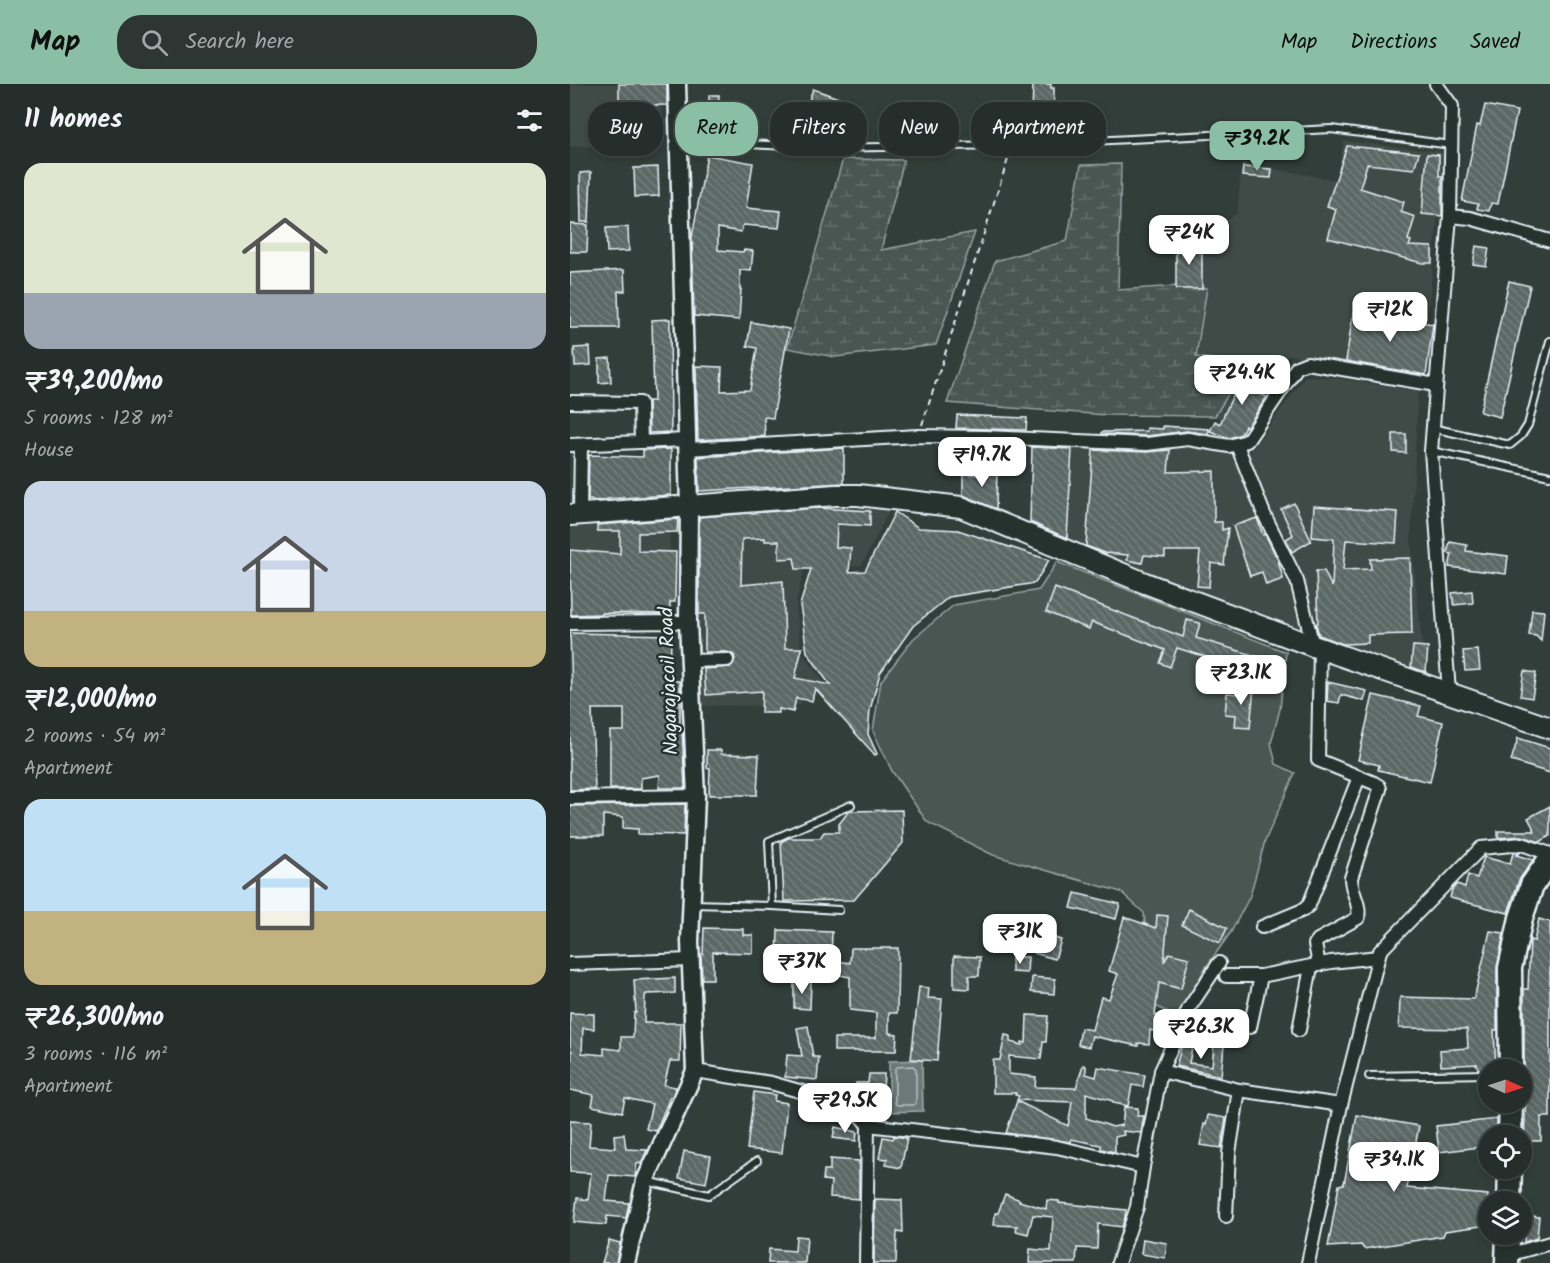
<!DOCTYPE html>
<html lang="en">
<head>
<meta charset="utf-8">
<style>
	body { margin:0; font-family:Kalam,sans-serif; background:#2e3633; color:#f1f3f6; height:100vh; display:flex; flex-direction:column; font-size:22px; white-space:nowrap }
	* { box-sizing:border-box; margin:0 }
	p { font-size:20px; color:#a4a8a9 }
	.icon { flex:none; width:33px; height:33px; fill:none; stroke:currentColor; stroke-width:2; stroke-linecap:round; stroke-linejoin:round }
	.map { position:relative; flex:1; overflow:hidden }
	.side { display:flex; flex-direction:column; background:#262e2b; width:570px }
	.side>* { flex:none }
	.guide { position:absolute; left:18px; top:18px; width:570px; height:54px; display:flex; gap:12px }
	.needle { width:39px; rotate:93deg }
	.fabs { position:absolute; left:908px; top:975px; display:grid; gap:12px }
	.fabs a { display:grid; place-items:center; width:54px; height:54px; border-radius:50%; background:#262e2b; box-shadow:0 3px 9px #0003,0 0 0 2px #424a47; font-size:30px }
	.price { position:absolute; translate:-50% -51px; padding:0 14px; border-radius:12px; background:#fff; color:#222; font-size:20px; line-height:39px; filter:drop-shadow(0 2px 3px #0008) }
	.price::after { content:''; position:absolute; left:50%; top:36px; width:18px; height:14px; margin-left:-9px; background:inherit; clip-path:polygon(0 0,100% 0,50% 100%) }
	.price.current { background:#8abfa5; color:#111 }
	ul { padding:0; list-style:none }
	li { display:grid; align-content:center; gap:12px; height:318px; padding:0 24px }
	li span { display:grid; place-items:center; height:186px; border-radius:18px; color:#555 }
	li>.icon { margin-inline-start:auto }
	span .icon { width:108px; height:108px; fill:#fffc; stroke-width:1 }
	li b { font-size:26px }
	h2 { display:flex; justify-content:space-between; align-items:center; height:72px; padding:0 24px; font-size:26px }
	.tag { padding:0 21px; border-radius:24px; background:#262e2b; box-shadow:0 3px 9px #0003,0 0 0 2px #424a47; font-size:21px; line-height:54px }
	.tag.current { background:#8abfa5; color:#111 }
	header { display:flex; align-items:center; gap:36px; box-sizing:border-box; height:84px; padding:0 30px; background:#8abfa5; color:#111 }
	header strong { font-size:28px }
	nav { display:flex; gap:33px; margin-inline-start:auto; font-size:21px }
	.search { width:420px; height:54px; background:#2e3633; display:flex; align-items:center; gap:15px; box-sizing:border-box; padding:0 21px; border-radius:24px; color:#a4a8a9; font-size:22px }
	main { display:flex; flex:1; min-height:0 }
	.map>svg:first-child { display:block }
</style>
</head>
<body>
<header>
<strong>Map</strong>
<div class="search"><svg class="icon" aria-label="search" viewBox="0 0 24 24"><circle cx="10" cy="10" r="6"/><path d="M15 15l6 6"/></svg>Search here</div>
<nav><a>Map</a><a>Directions</a><a>Saved</a></nav>
</header>
<main>
<section class="side">
<h2>11 homes<svg class="icon" aria-label="filters" viewBox="0 0 24 24"><path d="M4 7h16M4 17h16"/><circle cx="9" cy="7" r="2"/><circle cx="15" cy="17" r="2"/></svg></h2>
<ul>
<li><span style="background:linear-gradient(#dfe7d0 70%,#9aa5b1 0)"><svg class="icon" aria-label="home" viewBox="0 0 24 24"><path d="M3 11l9-7 9 7M6 9v11h12V9"/></svg></span><div><b>₹39,200/mo</b><p>5 rooms · 128 m²</p><p>House</p></div></li>
<li><span style="background:linear-gradient(#c9d6e8 70%,#c2b280 0)"><svg class="icon" aria-label="home" viewBox="0 0 24 24"><path d="M3 11l9-7 9 7M6 9v11h12V9"/></svg></span><div><b>₹12,000/mo</b><p>2 rooms · 54 m²</p><p>Apartment</p></div></li>
<li><span style="background:linear-gradient(#bfe0f5 60%,#c2b280 0)"><svg class="icon" aria-label="home" viewBox="0 0 24 24"><path d="M3 11l9-7 9 7M6 9v11h12V9"/></svg></span><div><b>₹26,300/mo</b><p>3 rooms · 116 m²</p><p>Apartment</p></div></li>
</ul>
</section>
<div class="map">
<svg width="980" height="1179" viewBox="0 0 980 1179">
	<defs>
		<pattern id="wetland-marsh" width="20" height="14" patternUnits="userSpaceOnUse" patternTransform="scale(1.5)"><rect width="20" height="14" fill="#495651"/><path d="M1 5h8M5 5V1M11 12h8M15 12V8" fill="none" stroke="#636f6b"/></pattern>
		<pattern id="building-back-hatch" width="6" height="6" patternUnits="userSpaceOnUse" patternTransform="scale(1.5)"><rect width="6" height="6" fill="#5c6865"/><path d="M-1 5l2 2M0 0l6 6M5-1l2 2" fill="none" stroke="#737e7c"/></pattern>
	</defs>
	<rect width="100%" height="100%" fill="#323e39"/>
	<filter id="ink" filterUnits="userSpaceOnUse"><feTurbulence type="fractalNoise" baseFrequency=".0167" numOctaves="2"/><feDisplacementMap in="SourceGraphic" scale="12" xChannelSelector="R" yChannelSelector="G"/><feConvolveMatrix kernelMatrix="1 2 1 2 8 2 1 2 1" color-interpolation-filters="sRGB"/></filter>
	<g filter="url(#ink)">
		<g fill="#3f4b46">
			<polygon points="0,0 91,0 92,59 0,63"/>
			<polygon points="774,57 874,68 852,290 718,271 672,344 645,332 677,279 626,273 637,205 607,202 603,158 636,153 667,129 672,79 766,96"/>
			<polygon points="735,292 765,294 848,307 841,455 856,595 497,456 502,361 616,363 677,373"/>
			<polygon points="220,421 320,425 292,481 234,486 226,520 231,568 252,596 229,621 131,622 126,429"/>
			<polygon points="99,429 100,475 0,482 0,436"/>
		</g>
		<g fill="url(#wetland-marsh)" stroke="#98a4a4" stroke-width="1.5">
			<polygon points="273,75 334,76 311,166 405,148 366,261 265,273 217,264"/>
			<polygon points="551,80 548,206 607,202 637,204 626,273 677,279 645,332 536,331 377,319 425,177 497,157 511,81"/>
		</g>
		<polygon fill="#495651" stroke="#98a4a4" stroke-width="1.5" points="487,478 716,568 710,625 701,659 706,680 725,689 695,757 680,812 661,848 634,886 610,935 582,920 574,829 551,808 423,771 357,738 322,687 303,647 311,597 343,555 384,521 469,506"/>
		<polygon fill="#6d7978" stroke="#9ea9ab" stroke-width="1.5" points="352,976 353,1027 319,1028 319,977"/>
		<g fill="none" stroke-linecap="round" stroke-linejoin="round">
			<polygon stroke="#b7c1c5" stroke-width="1.5" points="343,982 346,985 346,1019 344,1021 327,1021 325,1019 325,985 327,983"/>
		</g>
		<g fill="url(#building-back-hatch)" stroke="#e8f1f8" stroke-width="1.5" fill-rule="evenodd">
			<polygon points="49,0 97,0 97,21 49,22"/>
			<polygon points="463,0 481,0 481,4 484,4 484,32 462,31"/>
			<polygon points="243,5 288,21 275,58 230,42"/>
			<polygon points="139,11 149,11 148,32 139,32"/>
			<polygon points="915,21 947,27 928,120 921,119 919,127 907,125 908,120 892,117 907,41 910,42"/>
			<polygon points="436,24 446,24 445,56 435,56"/>
			<polygon points="777,62 849,69 844,85 797,80 790,104 834,118 831,128 845,133 838,156 841,157 839,162 862,163 862,179 852,179 758,154 766,125 757,122"/>
			<polygon points="857,70 869,71 869,92 872,92 872,132 852,130"/>
			<polygon points="137,71 183,79 176,124 211,127 209,144 173,141 171,148 148,144 148,166 173,168 174,166 183,167 181,187 170,186 170,205 171,205 169,236 124,232 122,153"/>
			<polygon points="88,83 89,112 65,113 64,84"/>
			<polygon points="673,83 702,85 701,94 672,92"/>
			<polygon points="21,88 19,138 11,138 10,89"/>
			<polygon points="0,140 18,141 17,168 0,168"/>
			<polygon points="58,143 59,167 37,168 36,144"/>
			<rect x="606" y="159" width="26" height="46"/>
			<polygon points="906,162 919,164 916,182 903,180"/>
			<polygon points="54,186 55,207 48,207 49,244 0,244 0,189"/>
			<polygon points="939,197 960,202 930,333 910,328"/>
			<polygon points="783,229 863,240 856,291 776,277"/>
			<polygon points="100,235 101,348 79,349 78,317 84,317 82,236"/>
			<polygon points="181,238 219,245 203,334 194,333 195,352 128,356 126,282 152,283 151,307 180,306 187,264 177,262"/>
			<polygon points="20,263 21,281 5,282 4,264"/>
			<polygon points="40,274 41,298 29,299 29,275"/>
			<polygon points="678,283 693,285 689,309 697,313 677,343 675,342 671,350 659,354 640,347 645,337 650,340 668,300 675,303"/>
			<polygon points="387,331 457,334 456,346 386,344"/>
			<polygon points="593,342 639,345 638,350 617,347 577,352 532,350 532,348 577,347 577,344 593,345"/>
			<polygon points="823,350 836,350 836,369 823,368"/>
			<polygon points="462,363 502,365 497,454 460,438"/>
			<polygon points="274,364 274,399 129,407 128,373"/>
			<polygon points="101,365 101,411 37,415 37,416 31,417 18,416 19,371 73,373 73,366"/>
			<polygon points="523,366 577,368 600,366 598,388 644,387 644,438 652,438 652,446 658,444 654,481 641,479 639,503 627,502 630,467 595,467 595,473 574,471 572,479 557,476 558,471 535,469 516,462"/>
			<polygon points="414,386 427,386 426,425 393,411 393,390 413,391"/>
			<polygon points="724,419 741,457 722,468 716,455 723,451 711,425"/>
			<polygon points="744,422 828,428 826,459 776,456 773,486 801,485 800,475 840,474 842,550 798,551 798,559 773,560 749,551 746,540 748,539 746,487 754,487 762,503 764,455 742,453"/>
			<path d="M247 424 300 427V442L267 440 266 463 281 464 279 488 295 487 325 428 349 444 388 446 479 476 465 499 379 513 343 542 310 589 300 626 298 650 307 670 305 671 245 604 242 617 226 614 223 628 209 625V629H191L192 607 136 611 134 585 161 583 165 575 164 571 157 568H135V530H129V433ZM195 454V457H209V475L224 474 226 485H241L230 521 237 568 260 601 225 594 232 564H215L213 497 171 501 172 455Z"/>
			<polygon points="687,434 693,451 695,450 708,476 713,495 696,501 692,488 680,492 663,442"/>
			<polygon points="108,435 107,448 68,449 68,467 106,468 105,518 100,518 100,530 32,529 32,530 1,531 0,466 50,470 50,447 27,447 27,441"/>
			<polygon points="880,458 897,461 896,467 938,472 936,490 879,483 882,470 877,469"/>
			<polygon points="485,504 613,553 617,536 630,539 626,554 703,577 698,592 607,564 600,583 590,579 595,566 522,538 519,545 476,528"/>
			<polygon points="902,507 903,519 884,521 882,509"/>
			<polygon points="962,526 974,527 971,557 966,552 959,551"/>
			<polygon points="0,549 101,551 100,597 110,597 110,645 112,645 115,704 89,704 90,691 71,694 71,705 40,705 40,647 54,647 54,625 22,625 25,705 0,706 0,606 2,606"/>
			<polygon points="843,562 858,563 856,588 841,583"/>
			<polygon points="908,566 910,586 895,587 893,567"/>
			<polygon points="954,587 966,589 962,614 950,612"/>
			<polygon points="758,598 797,607 794,617 771,611 769,619 757,617"/>
			<polygon points="670,602 684,603 680,644 665,643 666,631 655,630 657,609 669,610"/>
			<polygon points="803,611 851,622 848,632 873,638 860,698 808,686 809,681 788,676"/>
			<polygon points="948,654 980,664 980,689 941,677"/>
			<polygon points="137,666 151,666 151,670 189,671 187,711 139,711 140,684 137,684"/>
			<polygon points="115,720 114,751 68,750 68,745 53,744 53,733 33,731 33,752 0,752 0,722"/>
			<polygon points="980,722 980,752 970,758 952,752 928,754 928,747 965,747 958,734"/>
			<polygon points="332,726 333,759 284,816 214,817 211,758 218,754 250,754 254,748 269,748 269,740 279,727"/>
			<polygon points="951,768 946,771 963,776 949,796 938,829 880,814 882,806 887,800 895,803 898,791 907,794 914,773 940,780 943,769"/>
			<polygon points="505,809 550,820 546,835 501,824"/>
			<polygon points="619,825 657,844 650,859 612,841"/>
			<polygon points="587,831 598,832 594,878 599,869 619,874 611,905 589,899 585,931 604,936 598,951 580,946 579,960 568,959 568,962 522,952 519,963 508,961 511,944 522,946 531,913 539,915 548,890 539,887 554,833 586,844"/>
			<polygon points="969,835 980,838 980,1033 971,1033 971,1057 954,1057 957,989 954,989 954,905 958,905 960,856 964,857"/>
			<polygon points="134,844 173,845 173,851 183,851 183,869 143,868 143,895 132,895 131,870 133,870"/>
			<polygon points="208,846 262,848 261,876 207,875"/>
			<polygon points="920,847 934,849 927,884 927,946 924,946 926,986 908,985 907,980 871,982 870,966 898,964 897,945 829,944 830,913 904,915"/>
			<polygon points="470,849 491,856 485,875 464,869"/>
			<polygon points="281,864 328,864 327,929 319,929 319,949 327,950 326,967 264,967 264,954 306,954 306,929 280,926 280,893 265,890 267,877 280,879"/>
			<polygon points="384,872 410,873 409,892 399,892 399,905 384,904"/>
			<polygon points="442,873 458,873 457,889 442,888"/>
			<polygon points="462,893 485,895 484,910 461,908"/>
			<polygon points="105,894 105,909 76,910 75,913 74,939 111,939 110,977 100,977 94,1001 106,1003 102,1013 100,1013 86,1047 76,1045 82,1020 55,1014 52,1028 22,1022 24,1011 0,1006 2,967 0,967 0,929 24,930 24,945 13,944 12,969 34,971 34,964 51,966 51,953 63,953 64,929 66,929 64,896"/>
			<polygon points="224,897 241,897 240,925 224,924"/>
			<polygon points="349,903 359,904 358,914 372,915 367,977 341,975"/>
			<polygon points="457,931 478,932 476,958 473,958 471,975 439,972 439,990 466,993 465,1003 506,1004 513,981 516,982 516,990 526,993 528,983 575,991 573,1003 562,1001 558,1022 543,1019 543,1017 516,1009 516,1034 543,1043 552,1041 552,1043 554,1023 568,1024 567,1032 574,1032 571,1049 553,1047 554,1051 545,1053 545,1068 531,1065 531,1061 501,1055 500,1058 436,1049 447,1017 498,1042 502,1018 447,1016 449,1012 445,1011 446,1009 423,1009 423,976 430,976 435,951 440,952 440,958 452,961 452,958 456,959"/>
			<polygon points="238,942 243,973 249,973 247,996 215,993 217,971 232,972 227,944"/>
			<polygon points="613,957 623,959 619,979 642,982 644,961 654,962 651,992 606,982"/>
			<polygon points="299,990 314,990 311,1034 302,1033 285,1015 286,999 298,999"/>
			<polygon points="184,1008 205,1011 204,1017 217,1019 212,1069 177,1065"/>
			<polygon points="638,1031 656,1034 651,1064 630,1061 634,1040 636,1041"/>
			<polygon points="787,1031 849,1042 837,1104 918,1111 918,1141 875,1147 873,1152 794,1165 791,1161 758,1163 769,1101 774,1100"/>
			<polygon points="927,1035 927,1052 918,1052 918,1062 869,1068 866,1042"/>
			<polygon points="0,1037 21,1038 19,1062 45,1064 44,1051 54,1050 56,1065 77,1066 71,1080 67,1079 65,1093 39,1091 36,1117 59,1119 56,1134 37,1132 36,1141 4,1138 7,1114 18,1116 21,1089 0,1088"/>
			<polygon points="265,1043 287,1048 286,1057 263,1054"/>
			<polygon points="324,1052 337,1054 331,1084 316,1081 317,1075 309,1074 313,1053 323,1055"/>
			<polygon points="114,1067 141,1072 136,1099 109,1094"/>
			<polygon points="260,1075 289,1077 289,1115 260,1113 261,1097 253,1096 254,1086 260,1086"/>
			<polygon points="435,1110 450,1116 449,1117 476,1125 477,1116 489,1117 489,1119 556,1126 555,1133 552,1143 528,1140 527,1165 507,1164 506,1179 459,1179 460,1165 481,1167 483,1133 463,1131 458,1150 446,1147 447,1142 424,1141 425,1129 428,1129"/>
			<polygon points="305,1115 332,1116 333,1149 327,1148 326,1179 304,1179"/>
			<polygon points="955,1131 969,1133 967,1154 954,1158"/>
			<polygon points="226,1152 237,1153 235,1179 198,1179 199,1165 225,1167"/>
			<polygon points="573,1155 597,1159 595,1174 571,1170"/>
			<polygon points="39,1156 50,1159 46,1179 32,1179"/>
		</g>
		<g fill="none" stroke-linecap="round" stroke-linejoin="round">
			<g stroke="#e8f1f8" stroke-width="10">
				<g id="lane">
					<polyline points="109,56 250,64 442,61 761,45 881,61"/>
					<polyline points="862,344 940,361 951,352 958,341 980,257"/>
					<polyline points="861,367 980,392"/>
					<polyline points="122,820 202,822 199,757 281,721"/>
					<polyline points="202,822 269,826"/>
					<polyline points="799,992 918,990"/>
					<polyline points="76,1097 139,1111 187,1077"/>
				</g>
			</g>
			<g stroke="#e8f1f8" stroke-width="16">
				<g id="street">
					<polyline points="866,0 882,22 880,132 861,367 879,608"/>
					<polyline points="880,132 900,134 980,157"/>
					<polyline points="0,318 70,319 71,358"/>
					<polyline points="0,361 116,356"/>
					<polyline points="667,361 694,430 727,497 743,562"/>
					<polyline points="117,365 348,352 416,353 577,360 618,355 659,362 677,357 727,283 737,279 866,301"/>
					<polyline points="10,429 11,361"/>
					<polyline points="0,539 118,538"/>
					<polyline points="120,577 157,576"/>
					<polyline points="0,714 126,712"/>
					<polyline points="692,843 733,826 739,821 789,693"/>
					<polyline points="0,880 122,876"/>
					<path d="M749 881 745 860 748 856 788 834C791 819 781 809 781 794L810 705 809 702 804 699 748 676 750 565"/>
					<polyline points="656,892 691,892 761,878 808,873"/>
					<polyline points="680,943 691,892"/>
					<polyline points="729,946 741,883"/>
					<polyline points="125,987 201,999 282,1022 298,1041 296,1179"/>
					<polyline points="591,987 669,1006 771,1021"/>
					<polyline points="298,1041 487,1063 573,1083 591,987 619,924 649,879"/>
					<polyline points="656,1132 659,1069 669,1006"/>
					<polyline points="938,1171 980,1159"/>
					<polyline points="548,1179 567,1123 573,1083"/>
					<polyline points="738,1179 771,1021 810,867 911,764 952,760 980,770"/>
				</g>
			</g>
			<g stroke="#e8f1f8" stroke-width="21">
				<polyline id="secondary" points="56,1179 75,1097 125,987 120,857 126,712 118,538 119,422 107,0"/>
			</g>
			<g stroke="#e8f1f8" stroke-width="24">
				<polyline id="primary" points="0,431 266,411 288,411 391,423 575,499 743,562 980,644"/>
			</g>
			<g stroke="#e8f1f8" stroke-width="27">
				<g id="highway">
					<polyline points="941,986 940,884 951,834 962,801 980,775"/>
					<polyline points="940,1052 941,1018"/>
					<polyline points="939,1118 940,1084"/>
					<polyline points="937,1179 938,1150"/>
				</g>
			</g>
			<polyline stroke="#e8f1f8" stroke-width="2" stroke-dasharray="6 4.5" stroke-linecap="butt" points="352,341 440,69"/>
			<use href="#lane" stroke="#26332d" stroke-width="6"/>
			<use href="#street" stroke="#26332d" stroke-width="12"/>
			<use href="#secondary" stroke="#26332d" stroke-width="16"/>
			<use href="#primary" stroke="#26332d" stroke-width="20"/>
			<use href="#highway" stroke="#26332d" stroke-width="22"/>
		</g>
	</g>
	<g text-anchor="middle" dominant-baseline="central" stroke-width="5" stroke-linejoin="round" paint-order="stroke">
		<g font-size="20" fill="#e8f1f8" stroke="#26332d">
			<text transform="translate(100 597) rotate(-92)">Nagarajacoil Road</text>
		</g>
	</g>
</svg>
<div class="fabs">
<a><svg class="needle" viewBox="-14 -14 28 28"><path d="M0-13l5 13h-10z" fill="#e53935"/><path d="M0 13l5-13h-10z" fill="#a4a8a9"/></svg></a>
<a><svg class="icon" aria-label="locate" viewBox="0 0 24 24"><circle cx="12" cy="12" r="6"/><path d="M12 2v4M12 18v4M2 12h4M18 12h4"/></svg></a>
<a><svg class="icon" aria-label="layers" viewBox="0 0 24 24"><path d="M12 4l9 5-9 5-9-5zM3 14l9 5 9-5"/></svg></a>
</div>
<b class="price current" style="left:687px;top:88px">₹39.2K</b>
<b class="price" style="left:619px;top:182px">₹24K</b>
<b class="price" style="left:820px;top:259px">₹12K</b>
<b class="price" style="left:672px;top:322px">₹24.4K</b>
<b class="price" style="left:412px;top:404px">₹19.7K</b>
<b class="price" style="left:671px;top:622px">₹23.1K</b>
<b class="price" style="left:450px;top:881px">₹31K</b>
<b class="price" style="left:232px;top:911px">₹37K</b>
<b class="price" style="left:631px;top:976px">₹26.3K</b>
<b class="price" style="left:275px;top:1050px">₹29.5K</b>
<b class="price" style="left:824px;top:1109px">₹34.1K</b>
<div class="guide">
<a class="tag">Buy</a>
<a class="tag current">Rent</a>
<a class="tag">Filters</a>
<a class="tag">New</a>
<a class="tag">Apartment</a>
</div>
</div>
</main>
</body>
</html>
